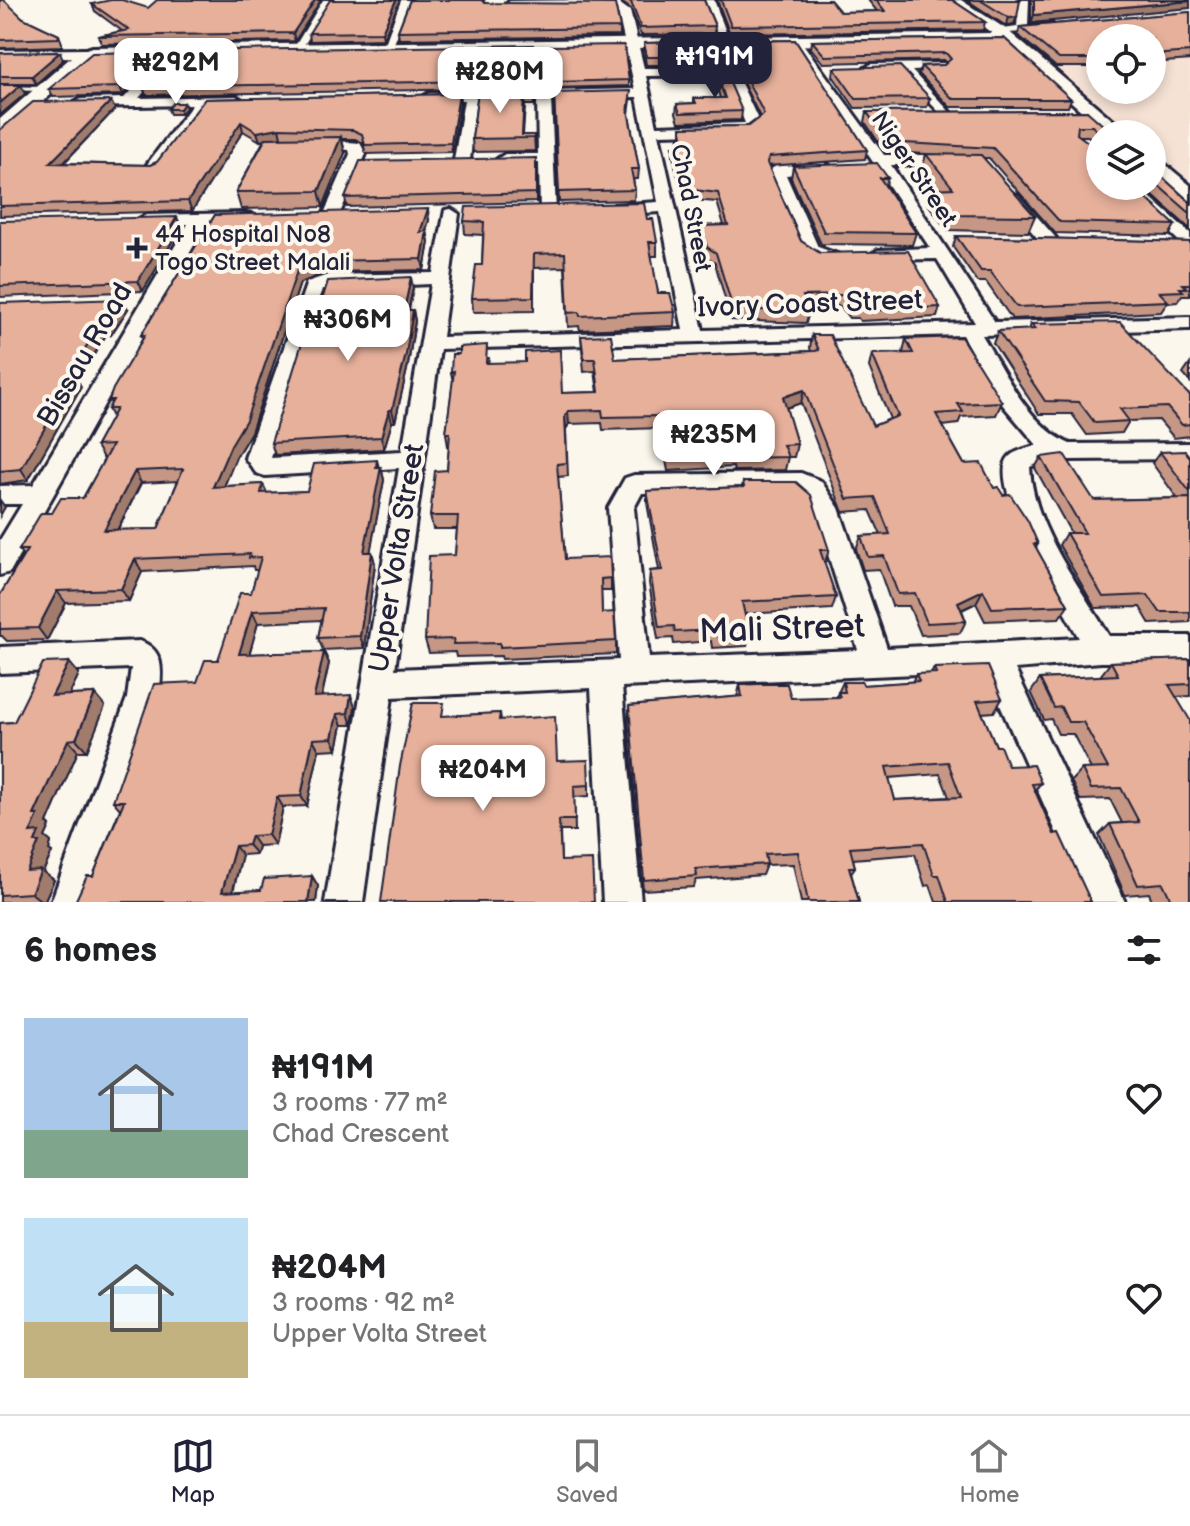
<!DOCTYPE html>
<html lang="en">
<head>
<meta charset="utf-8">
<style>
	body { margin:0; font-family:"Balsamiq Sans",sans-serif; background:#f6f6f6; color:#202124; height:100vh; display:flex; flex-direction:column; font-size:30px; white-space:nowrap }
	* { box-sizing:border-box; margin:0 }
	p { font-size:26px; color:#757577 }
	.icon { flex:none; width:44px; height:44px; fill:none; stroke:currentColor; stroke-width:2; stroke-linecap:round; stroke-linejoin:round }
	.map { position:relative; height:902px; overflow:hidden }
	.details { display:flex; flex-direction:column; background:#fff; flex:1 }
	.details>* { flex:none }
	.controls { position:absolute; left:1086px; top:24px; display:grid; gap:16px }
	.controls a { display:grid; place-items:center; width:80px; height:80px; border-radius:50%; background:#fff; box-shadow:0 4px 12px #0003; font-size:40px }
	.price { position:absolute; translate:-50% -68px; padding:0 18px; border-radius:16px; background:#fff; color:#222; font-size:26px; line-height:52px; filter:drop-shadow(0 2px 4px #0008) }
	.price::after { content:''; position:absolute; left:50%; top:48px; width:24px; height:18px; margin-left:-12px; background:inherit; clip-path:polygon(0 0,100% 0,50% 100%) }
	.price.active { background:#22223b; color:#fff }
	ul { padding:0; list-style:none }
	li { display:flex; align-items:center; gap:24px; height:200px; padding:0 24px }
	li span { display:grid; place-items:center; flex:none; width:224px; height:160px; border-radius:0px; color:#555 }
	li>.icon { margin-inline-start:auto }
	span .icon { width:96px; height:96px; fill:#fffc; stroke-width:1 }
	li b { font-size:34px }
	h2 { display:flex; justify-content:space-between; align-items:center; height:96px; padding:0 24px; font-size:34px }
	.dock { display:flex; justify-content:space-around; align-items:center; height:112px; border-top:2px solid #e0e0e0; background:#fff; font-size:22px; color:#757577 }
	.dock a { display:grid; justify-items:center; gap:4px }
	.dock .active { color:#22223b }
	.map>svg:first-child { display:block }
</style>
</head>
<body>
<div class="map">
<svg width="1190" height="902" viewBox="0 0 1190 902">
	<rect width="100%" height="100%" fill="#fbf7ec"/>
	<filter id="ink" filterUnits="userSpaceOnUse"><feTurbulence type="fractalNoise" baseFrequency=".0125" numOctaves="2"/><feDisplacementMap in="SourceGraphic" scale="16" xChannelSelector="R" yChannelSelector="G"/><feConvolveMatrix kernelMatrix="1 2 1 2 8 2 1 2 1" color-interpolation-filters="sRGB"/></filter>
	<g filter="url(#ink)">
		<path fill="#f5e2d4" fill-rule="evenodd" d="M1190 14V181L1152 149V134H1133L1011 33ZM1100 38H1152V90H1100Z"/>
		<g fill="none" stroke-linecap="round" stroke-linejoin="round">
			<g stroke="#22223b" stroke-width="6">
				<polygon id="lane" points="0,86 43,87 46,89 43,91 0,90"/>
			</g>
			<g stroke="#22223b" stroke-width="6">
				<g id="street">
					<polygon points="323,0 333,0 300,51 292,51"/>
					<polygon points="401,0 411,0 393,46 383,49"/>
					<path d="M597 0 616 1 630 11 644 68H734L760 124 747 132 659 134 703 330 975 323 937 259 878 260 869 255 878 250 930 248 792 40 798 37 884 155H956L964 160 956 165H891L995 322 1190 317V329L982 335C1005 373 1027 424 1070 444L1190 443V459L1067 460 1055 456 1030 467C1033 528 1079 584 1109 636H1190V662H1101L1015 669 1125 902H1087L985 671 622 687 641 902H603L591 688 392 697 363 902H325L399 468 265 476 256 473 245 458 307 282 328 275 433 273 445 210 451 209 459 214 442 337 683 330 660 212 614 215 606 210 614 205 658 202 637 97 551 99 556 212 548 217 540 212 539 163 505 164 497 159 505 154H538L537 99 477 100 470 160 462 165 454 160 464 100 429 101 422 97 429 93 537 91 536 45 542 41 548 45 550 91 635 89 617 8 510 7 505 4 510 1ZM725 75 745 123 657 126 646 76ZM431 284 402 451 271 458 322 289ZM962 335 1002 404 1037 445C1029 448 1014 451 1009 457 985 483 1064 610 1079 638L887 648 839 508 821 481 801 473 634 475 625 478 608 508 619 660 395 669 440 349ZM798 491 814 510 858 650 649 658 634 508 642 493Z"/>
					<polygon points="704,0 714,0 730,43 720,41"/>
					<polygon points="1019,0 1029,0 1028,26 1052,24 1056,29 997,34 997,30 1017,27"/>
					<polygon points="174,46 180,50 139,98 236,96 243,100 236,104 206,105 158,170 153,172 145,167 192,105 81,107 74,103 81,99 124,98"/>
					<polygon points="0,50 86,49 92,53 86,57 0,58"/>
					<polygon points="944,63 946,66 940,70 912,71 952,114 945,118 899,71 871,72 865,68 871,64"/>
					<polygon points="1081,137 1100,137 1100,145 1076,144 1076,138"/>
					<polygon points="313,139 360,143 366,154 337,220 325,220 323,216 350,154 349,150 308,146 306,143"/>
					<path d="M824 163 829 165V171L786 175 818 247 846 257C834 268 818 260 805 254L768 171 776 166Z"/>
					<polygon points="1121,186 1138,186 1190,233 1190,247 1184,246"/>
					<polygon points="1012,193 1018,195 1056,238 1056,246 1044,246 1006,201 1004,198"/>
					<polygon points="246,213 252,214 252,222 206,224 10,572 0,575 0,540 22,504 0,504 0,486 33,485 188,224 146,225 137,220 146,215"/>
					<path d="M140 641C167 651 161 675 159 698L89 902H51L127 698 131 668 0 673V647Z"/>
				</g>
			</g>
			<g stroke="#22223b" stroke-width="6">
				<g id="secondary">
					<polygon points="944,0 961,0 1006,29 1129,134 1108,134 1003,42 94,57 7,133 0,135 0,119 77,52 92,47 992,33"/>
					<polygon points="1152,157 1159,159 1190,185 1190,203 1182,201 1152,174"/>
				</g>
			</g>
			<use href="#lane" fill="#fbf7ec" fill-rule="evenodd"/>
			<use href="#street" fill="#fbf7ec" fill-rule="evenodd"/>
			<use href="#secondary" fill="#fbf7ec" fill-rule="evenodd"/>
		</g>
		<g fill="#c69785" stroke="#22223b" stroke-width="2" fill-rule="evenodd">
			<polygon points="0,0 23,18 59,35 62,43 62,46 0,48"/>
			<polygon points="321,0 295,41 102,44 98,36 122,31 95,11 92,4 148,8"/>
			<polygon points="400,0 383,39 310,41 309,33"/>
			<polygon points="410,0 484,0 483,1 485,3 620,28 620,36 399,39 398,31"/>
			<polygon points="618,0 704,0 715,26 714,34 641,35 631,9"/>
			<polygon points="717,0 830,0 840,12 877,11 868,0 952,0 985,22 983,30 730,34"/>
			<polygon points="967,0 1020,0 1014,24 1006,26"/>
			<polygon points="1031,0 1190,0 1031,23"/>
			<polygon points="1190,12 1190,60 1152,63 1152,38 1100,38 1100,67 1056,67 1018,35 1020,27"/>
			<polygon points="1004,38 1071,99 1068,107 950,107 919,74 921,66 944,65 946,63 944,60 823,63 811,48 812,41"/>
			<polygon points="795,40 867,150 865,159 768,166 801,241 820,253 940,307 937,317 860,321 858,318 849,318 840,306 807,306 809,312 806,323 731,320 715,263 706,257 700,236 701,226 724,225 717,202 693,200 688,182 679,182 673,156 673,146 678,146 679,136 681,136 681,127 748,126 760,117 734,65 646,65 644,51 644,43"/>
			<polygon points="533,45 534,88 146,95 143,87"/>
			<polygon points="551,46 629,80 629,86 553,88"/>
			<polygon points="60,52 63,60 36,84 0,84 0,53"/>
			<polygon points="155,52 157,59 123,95 53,97 49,89"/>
			<polygon points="834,68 930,98 927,107 855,108 833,76"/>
			<polygon points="715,70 742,111 741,120 679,122 676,113 677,104 694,103 694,98 720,98 714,78"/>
			<polygon points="533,90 534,105 525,105 523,135 534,135 535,151 473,152 472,139 478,91"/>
			<polygon points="554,93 631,100 629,114 639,169 638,179 633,179 635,190 634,200 559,202"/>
			<polygon points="459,94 460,103 452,152 366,154 363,143 355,139 342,139 345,153 323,207 241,209 236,192 264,140 260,141 243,131 192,211 0,216 0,130 115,109 64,163 150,165 157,162 205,99"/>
			<polygon points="184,103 186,108 181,114 170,114 168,109"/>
			<polygon points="1087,111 1100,134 1100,147 1088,136 1079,136 1100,186 1175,225 1169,236 1055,233 989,158 983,158 1035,216 1028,232 947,230 928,204 932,189 937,189 922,169 926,154 885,152 865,122 867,112"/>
			<polygon points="536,158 536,202 347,207 345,198"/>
			<polygon points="793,166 888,178 885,187 916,233 912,245 821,244 791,178"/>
			<polygon points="1152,168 1190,202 1190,229 1142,186 1152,186"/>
			<path d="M215 215 429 220 426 231H427L429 242 424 270 328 272 300 283 251 432 236 457 224 486 263 484 267 493 307 491 379 467H381L384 480 370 552H372L375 564 364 648 323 650 318 638 322 620 258 623 249 654 324 652 329 663 322 696 355 707 352 725H342L337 749 319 750 307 806 283 807 275 845 258 846 256 854 242 855 233 892 261 890 312 876 318 886 316 902 93 876 120 809 113 801 197 682 218 660 251 593 258 570H254L253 566 142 572 129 601 66 603 47 640 7 641 2 636H0V595L23 556 19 550 52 513 83 498 105 458H103L96 446 112 417 108 409 111 404 109 400 143 340 141 335ZM178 481 158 529 118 530 141 483Z"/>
			<polygon points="647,219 657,242 657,256 651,256 658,293 675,312 674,326 580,330 579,326 568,327 565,267 534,268 534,311 473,312 472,298 482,265 483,235 465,234 464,221"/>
			<polygon points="0,221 181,227 143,291 0,297"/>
			<polygon points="956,236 1190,242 1190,295 1182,295 1177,302 1167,303 1161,312 1012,319 986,282 977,282 953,247"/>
			<polygon points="413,288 409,310 413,310 415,321 408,365 395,422 392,422 384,449 275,455 271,443 321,303"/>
			<polygon points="0,303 128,309 111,335 106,335 78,381 81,387 28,480 0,484"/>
			<polygon points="1031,324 1190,395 1190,436 1174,438 1159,420 1129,421 1122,433 1087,435 1072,414 1039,414 993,343 998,331 1029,330"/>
			<polygon points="812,335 873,426 890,419 869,367 872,354 903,353 906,339 1002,402 996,415 961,417 958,424 943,426 964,464 994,488 1038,544 1036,548 1068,605 1059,618 985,621 976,603 962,610 966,621 960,633 921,635 909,606 892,606 879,569 863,570 856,549 861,536 881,535 870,510 843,512 801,403 786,408 797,444 794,457 788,457 785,470 734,471 733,467 668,471 660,428 603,430 602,423 569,424 566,429 568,476 558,477 565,559 611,578 611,591 601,591 602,613 616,641 616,654 502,659 501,656 456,657 455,652 429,653 425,640 455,555 457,529 433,529 430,516 447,470 449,446 448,446 446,433 453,382 451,372 459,354 489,358 488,363 562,393 598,392 595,371 584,372 581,336 615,359 811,351 810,348"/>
			<polygon points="1190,364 1190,382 1183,374"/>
			<polygon points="1160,452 1190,457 1190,622 1150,624 1140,607 1095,608 1059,545 1066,533 1071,533 1035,468 1041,457 1094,500 1177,498 1152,463"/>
			<polygon points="743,482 829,550 825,562 824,562 836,597 832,609 745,614 749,634 747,646 712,648 711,641 674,644 673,638 658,639 649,583 650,571 659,570 647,503 647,491 742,487"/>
			<polygon points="1190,659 1190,696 1176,697 1190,902 1153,902 1149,893 1125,895 1099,835 1110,824 1122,823 1110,799 1080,800 1071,781 1082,769 1091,769 1073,734 1058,734 1051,719 1044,720 1031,692 1040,679 1102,676 1101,675 1111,662"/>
			<path d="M934 668 1002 699 994 712 982 713 996 746 1008 766 1041 783 1035 790 1054 834 1091 902H936L930 885 925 886 915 854 853 859 855 867 851 873 859 902H801L793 864 766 865 762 875 696 880 694 887 643 890 628 719 629 706 737 697 740 685 791 698 836 697 843 682 863 685 912 682 916 674H931ZM940 774 949 797 895 800 889 778Z"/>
			<polygon points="79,674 69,695 95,694 105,706 87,751 78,751 47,823 50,826 45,837 51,842 49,850 52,852 43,872 54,880 44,902 0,902 0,723 14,722"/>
			<polygon points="500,713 501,720 589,785 589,796 574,797 575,831 560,831 561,861 447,716"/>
		</g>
		<g fill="#a17b6c" stroke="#22223b" stroke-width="2">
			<polygon points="315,0 321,0 295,41 293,33"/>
			<polygon points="396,0 400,0 383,39 382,32"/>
			<polygon points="1190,1 1190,8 1031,23 1034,15"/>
			<polygon points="1017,17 1014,24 1006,26 1009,18"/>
			<polygon points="60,52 63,60 36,84 32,76"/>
			<polygon points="155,52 157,59 123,95 120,87"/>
			<polygon points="21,85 25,94 0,115 0,103"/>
			<polygon points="524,93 525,105 522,139"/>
			<polygon points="459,94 460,103 452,152 451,143"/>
			<polygon points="111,101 115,109 55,172 50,163"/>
			<polygon points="184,103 186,108 181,114 180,109"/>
			<polygon points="241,122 243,131 192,211 188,201"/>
			<polygon points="279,128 281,137 260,141 257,132"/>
			<polygon points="341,137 345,153 323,207 319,191"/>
			<polygon points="428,209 429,220 422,243 420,232"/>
			<polygon points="177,217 181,227 143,291 138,281"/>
			<polygon points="427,231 429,242 424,270 422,259"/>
			<polygon points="325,261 328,272 300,283 251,432 236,457 219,499 213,487 297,271"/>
			<polygon points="411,277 413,288 406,321 404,310"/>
			<polygon points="123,299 128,309 111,335 106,324"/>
			<polygon points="413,310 415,321 408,365 395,422 392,410"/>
			<polygon points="100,324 106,335 78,381 81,387 28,480 21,469 68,376"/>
			<polygon points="804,390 801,403 780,410 783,397"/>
			<polygon points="389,410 392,422 384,449 381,437"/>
			<polygon points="568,411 569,424 566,429 565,416"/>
			<polygon points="377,460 380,472 381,467 384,480 368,564 364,552"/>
			<polygon points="135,471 141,483 111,542 104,530"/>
			<polygon points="0,500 5,507 0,516"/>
			<polygon points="372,552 375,564 364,648 360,636"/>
			<polygon points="135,559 142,572 129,601 121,589"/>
			<polygon points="983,590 976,603 952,614 958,602"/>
			<polygon points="57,591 66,603 47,640 38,628"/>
			<polygon points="252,611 258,623 246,666 239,654"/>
			<polygon points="324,652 329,663 319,708 314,697"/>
			<polygon points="69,662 79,674 63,708 52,696"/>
			<polygon points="95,694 105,706 87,751 76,739"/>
			<polygon points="351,695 355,707 352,725 348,713"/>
			<polygon points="337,714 342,725 337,749 332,738"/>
			<polygon points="313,739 319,750 307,806 301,796"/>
			<polygon points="68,740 78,751 47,823 50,826 45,837 51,842 49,850 52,852 43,872 54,880 44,902 43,902 31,893 27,871 30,833 34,815"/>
			<polygon points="277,797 283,807 275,845 268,835"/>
			<polygon points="251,836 258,846 256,854 248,845"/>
			<polygon points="235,846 242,855 230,901 222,892"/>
			<polygon points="312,876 318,886 316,902 308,902"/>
		</g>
		<g fill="#e6b09b" stroke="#22223b" stroke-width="2" fill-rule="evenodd">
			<polygon points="0,0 4,0 23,18 59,35 58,38 0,40"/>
			<polygon points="111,0 122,0 148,8 157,0 315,0 293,33 98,36 129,30 92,4"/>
			<polygon points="330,0 396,0 382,32 309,33"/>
			<polygon points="410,0 481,0 485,3 615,4 620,28 398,31"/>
			<polygon points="628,0 704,0 715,26 641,28 631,2"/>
			<polygon points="721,0 830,0 840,12 885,11 876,0 952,0 985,22 731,26"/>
			<polygon points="980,0 1020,0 1017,17 1009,18"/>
			<polygon points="1034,0 1190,0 1190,1 1034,15"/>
			<polygon points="1190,12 1190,52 1152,55 1152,38 1100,38 1100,59 1059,59 1020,27"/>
			<polygon points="1004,38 1071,99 953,99 921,66 944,65 951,59 946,53 825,56 812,41"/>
			<polygon points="795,40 867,150 769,157 767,163 801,241 820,253 908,251 940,307 863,311 861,307 852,307 843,295 803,296 809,312 733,309 716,253 707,247 701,226 728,225 718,193 694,190 689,172 680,172 673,146 681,146 679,136 683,136 681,127 748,126 764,114 735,57 647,57 644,43"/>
			<polygon points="533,45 534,80 143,87 174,51"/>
			<polygon points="624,45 629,80 553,82 551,46"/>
			<polygon points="60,52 32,76 0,76 0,53"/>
			<polygon points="155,52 120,87 49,89 92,53"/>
			<polygon points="900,66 930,98 856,99 834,68"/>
			<polygon points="724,69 742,111 680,113 677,104 696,103 694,98 725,98 715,70"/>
			<polygon points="0,85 21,85 0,103"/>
			<polygon points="533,90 534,93 524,93 522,135 534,135 534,138 472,139 478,91"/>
			<polygon points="631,91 628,110 639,169 631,169 635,190 559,192 554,93"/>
			<polygon points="459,94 451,143 365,145 362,134 353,130 279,128 257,132 241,122 188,201 0,206 0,130 33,102 111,101 50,163 150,165 157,162 205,99"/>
			<polygon points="173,103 184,103 180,109 168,109"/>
			<polygon points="1087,111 1113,134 1101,134 1092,126 1078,126 1077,134 1100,151 1100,186 1133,186 1175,225 1060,222 993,148 887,142 867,112"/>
			<polygon points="341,137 319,191 236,192 266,138"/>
			<polygon points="926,154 981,155 1035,216 952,215 932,189 953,188"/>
			<polygon points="536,158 536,193 345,198 360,161"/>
			<polygon points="877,163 888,178 880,178 916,233 824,232 793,166"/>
			<polygon points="1152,168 1190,202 1190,213 1152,180"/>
			<polygon points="644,203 647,219 653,219 657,242 649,242 658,293 670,293 675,312 580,316 579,312 568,313 565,253 534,254 533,297 472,298 476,265 482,265 484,222 464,221 466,207"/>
			<path d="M428 209 420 232 427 231 422 259 325 261 297 271 246 420 231 445 213 487 263 484 261 493 307 491 314 464 377 460 376 467H381L364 552H372L360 636 318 638 324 608 252 611 239 654 324 652 314 697 351 695 348 713 337 714 332 738 313 739 301 796 277 797 268 835 251 836 248 845 235 846 222 892 261 890 264 879 312 876 308 902H75L87 876H93L124 801H113L154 684 197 682 205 660H218L240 593H251L261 557 249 558 250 554 135 559 121 589 57 591 38 628 0 629V595L27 550H19L41 513H52L61 498H83L112 445 96 446 116 409H108L113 400H109L113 389 145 335H141L215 215ZM183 469 158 529 104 530 135 471Z"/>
			<polygon points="177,217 138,281 0,286 0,221"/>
			<polygon points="956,236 1190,242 1190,284 1183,284 1187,288 1180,288 1183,291 1159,292 1168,301 1017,307 990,271 981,271"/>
			<polygon points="411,277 404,310 413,310 406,354 392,410 389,410 381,437 271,443 314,304 321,303 328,281"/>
			<polygon points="123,299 106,324 100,324 68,376 75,376 21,469 0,471 0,303"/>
			<polygon points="1120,322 1188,394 1190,395 1190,424 1182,425 1167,407 1120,409 1129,421 1095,423 1079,402 1045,401 998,331 1035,329 1031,324"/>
			<polygon points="611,335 615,359 815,351 819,350 812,335 830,335 873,426 898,416 872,354 913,353 906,339 961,337 1002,402 958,404 963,412 936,414 964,464 981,463 994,488 998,487 1003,495 1010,494 1028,521 1038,544 1034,544 1068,605 992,608 983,590 958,602 966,621 927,623 915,593 898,594 884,556 868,557 861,536 890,534 875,497 847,499 804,390 783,397 797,444 783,445 788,457 737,458 736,454 669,458 660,416 603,417 602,410 568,411 565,416 567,463 557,464 565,559 610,557 611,578 601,579 602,613 614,612 616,641 500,647 500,643 453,644 454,639 425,640 429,556 455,555 458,516 430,516 435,471 447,470 450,433 446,433 454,371 451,372 452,354 459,354 459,347 487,345 486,363 525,362 525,352 560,350 562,393 599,392 595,359 584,359 581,336"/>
			<polygon points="1185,451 1190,457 1190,492 1160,452"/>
			<polygon points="1064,454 1094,500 1190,498 1190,612 1160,612 1148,595 1103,597 1066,533 1085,533 1041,457"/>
			<polygon points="743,482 796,482 811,495 829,550 820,550 836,597 742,602 749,634 714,636 713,630 675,632 674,626 659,627 650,571 662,570 647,491 744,487"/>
			<polygon points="1190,659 1190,684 1169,685 1190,720 1190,902 1172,902 1163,883 1138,885 1110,824 1139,822 1121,788 1091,789 1082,769 1108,768 1083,722 1068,722 1061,707 1054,708 1040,679 1118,675 1111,662"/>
			<polygon points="69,662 52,696 95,694 76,739 68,740 34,815 38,815 30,833 39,832 35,842 39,842 27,871 41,870 31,893 0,895 0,723 14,722 43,663"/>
			<path d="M988 666 1002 699 977 701 996 746H1000L1008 766 1033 765 1041 783 1032 784 1054 834 1059 833 1091 902H948L939 875H934L923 843 850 848 855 867H849L859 902H808L798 852 765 854 767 864 696 869 697 876 644 880 629 706 742 696 740 685 757 684H787L791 698 840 697 838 692H845L843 682H862L863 685 919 681 916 674 936 673 934 668ZM948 762 961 797 895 800 886 767Z"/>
			<polygon points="413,703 444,703 442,716 500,713 499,720 555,716 557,761 588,760 589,785 574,786 575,820 559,820 561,861 592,860 594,902 381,902 400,766"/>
		</g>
	</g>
	<path fill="#22223b" stroke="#fbf7ec" stroke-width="3" d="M133 236h8v8h8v8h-8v8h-8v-8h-8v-8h8z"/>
	<g text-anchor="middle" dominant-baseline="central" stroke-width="8" stroke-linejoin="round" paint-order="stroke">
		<g font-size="24" fill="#22223b" stroke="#fbf7ec">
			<text transform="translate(914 169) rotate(56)">Niger Street</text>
			<text transform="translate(691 208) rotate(79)">Chad Street</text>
		</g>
		<g font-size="24" fill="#22223b" stroke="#fbf7ec" text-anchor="start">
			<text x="155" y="234">44 Hospital No8<tspan x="155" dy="28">Togo Street Malali</tspan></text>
		</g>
		<g font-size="28" fill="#22223b" stroke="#fbf7ec">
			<text transform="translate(810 304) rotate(-2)">Ivory Coast Street</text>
			<text transform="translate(85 355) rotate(-60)">Bissau Road</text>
			<text transform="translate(397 558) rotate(-81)">Upper Volta Street</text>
		</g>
		<g font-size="34" fill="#22223b" stroke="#fbf7ec">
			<text transform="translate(782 629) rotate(-2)">Mali Street</text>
		</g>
	</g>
</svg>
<div class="controls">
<a><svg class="icon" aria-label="locate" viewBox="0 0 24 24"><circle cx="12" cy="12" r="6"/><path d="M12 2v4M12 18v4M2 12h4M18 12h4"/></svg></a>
<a><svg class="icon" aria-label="layers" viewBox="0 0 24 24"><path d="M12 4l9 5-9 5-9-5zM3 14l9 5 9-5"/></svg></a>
</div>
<b class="price active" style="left:715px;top:100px">₦191M</b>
<b class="price" style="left:176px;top:106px">₦292M</b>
<b class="price" style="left:500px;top:115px">₦280M</b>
<b class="price" style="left:348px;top:363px">₦306M</b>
<b class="price" style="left:714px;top:478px">₦235M</b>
<b class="price" style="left:483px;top:813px">₦204M</b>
</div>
<section class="details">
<h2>6 homes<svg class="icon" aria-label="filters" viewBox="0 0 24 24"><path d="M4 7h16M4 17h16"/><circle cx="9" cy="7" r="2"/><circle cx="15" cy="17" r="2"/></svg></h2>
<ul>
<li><span style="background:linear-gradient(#a9c7e8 70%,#7fa58c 0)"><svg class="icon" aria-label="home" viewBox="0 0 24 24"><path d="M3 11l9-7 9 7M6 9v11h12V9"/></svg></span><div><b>₦191M</b><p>3 rooms · 77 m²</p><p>Chad Crescent</p></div><svg class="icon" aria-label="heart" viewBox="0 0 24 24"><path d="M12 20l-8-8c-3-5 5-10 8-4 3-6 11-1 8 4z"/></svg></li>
<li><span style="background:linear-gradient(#bfe0f5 65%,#c2b280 0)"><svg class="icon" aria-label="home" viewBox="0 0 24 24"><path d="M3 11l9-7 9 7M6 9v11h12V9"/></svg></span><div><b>₦204M</b><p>3 rooms · 92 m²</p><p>Upper Volta Street</p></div><svg class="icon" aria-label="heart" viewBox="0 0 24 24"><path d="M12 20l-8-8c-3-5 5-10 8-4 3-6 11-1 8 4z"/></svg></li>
</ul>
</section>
<nav class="dock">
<a class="active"><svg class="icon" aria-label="map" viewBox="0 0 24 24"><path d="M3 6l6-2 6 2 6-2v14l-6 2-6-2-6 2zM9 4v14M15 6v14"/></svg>Map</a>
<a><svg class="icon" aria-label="saved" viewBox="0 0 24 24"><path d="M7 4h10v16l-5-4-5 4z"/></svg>Saved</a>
<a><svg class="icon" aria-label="home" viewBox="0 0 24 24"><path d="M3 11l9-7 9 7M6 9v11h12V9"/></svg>Home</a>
</nav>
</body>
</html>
